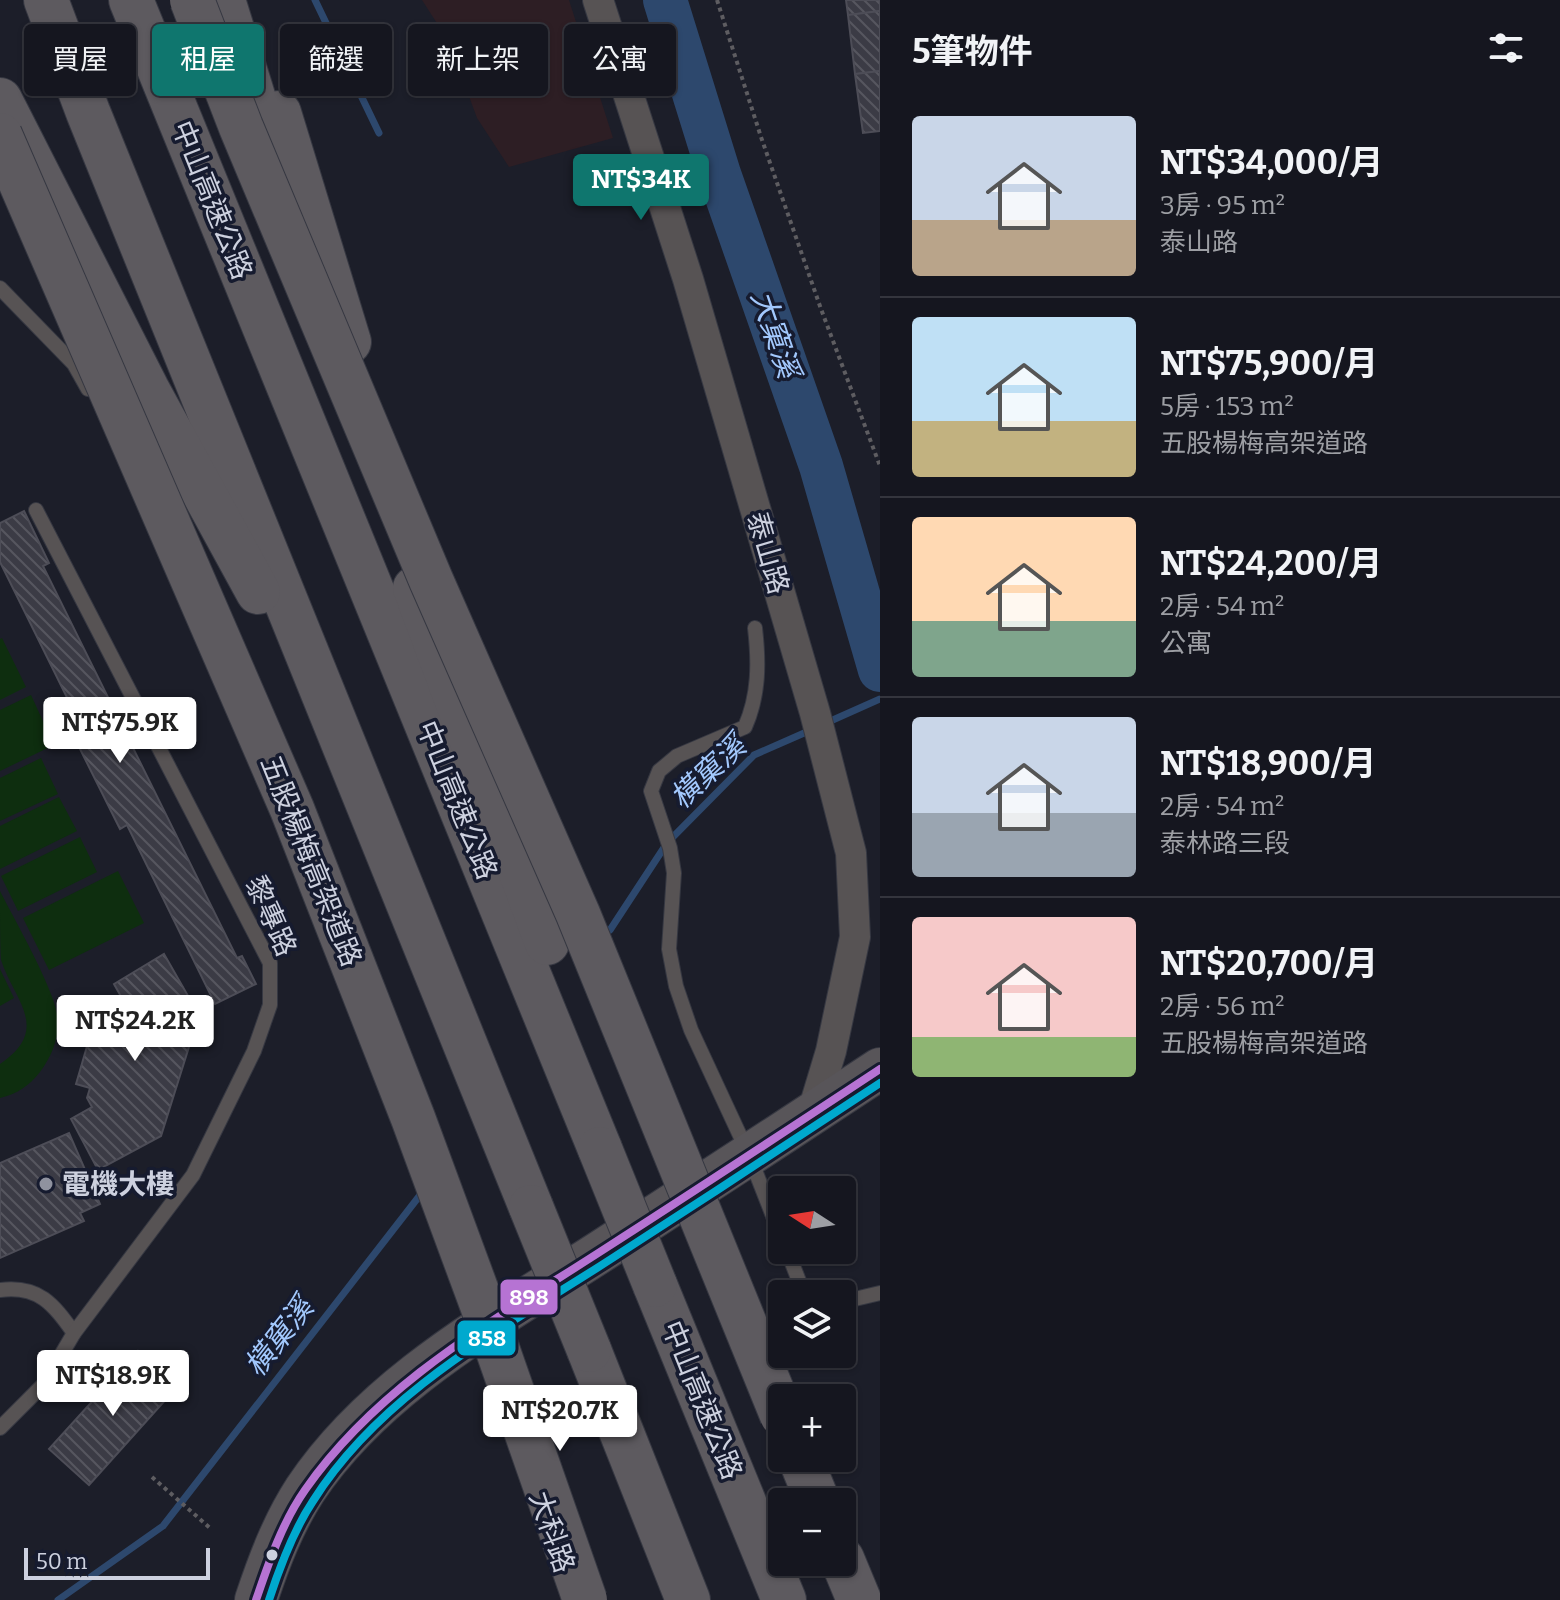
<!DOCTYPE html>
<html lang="zh-TW">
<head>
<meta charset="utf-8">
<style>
	body { margin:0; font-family:Bitter,"Noto Sans TC",serif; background:#1e1f28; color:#f1f3f6; height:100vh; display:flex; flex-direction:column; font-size:30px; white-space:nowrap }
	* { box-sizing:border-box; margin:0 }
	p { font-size:26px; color:#9d9fa4 }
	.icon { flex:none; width:44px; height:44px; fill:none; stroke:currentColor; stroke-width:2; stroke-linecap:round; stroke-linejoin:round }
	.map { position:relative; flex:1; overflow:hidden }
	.drawer { display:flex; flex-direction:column; background:#15161f; width:680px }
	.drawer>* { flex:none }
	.guide { position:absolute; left:24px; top:24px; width:736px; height:72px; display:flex; gap:16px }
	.needle { width:52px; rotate:282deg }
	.tools { position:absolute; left:768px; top:1176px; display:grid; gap:16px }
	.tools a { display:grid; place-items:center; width:88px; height:88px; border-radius:8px; background:#15161f; box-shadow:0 2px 6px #0004,0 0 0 2px #34353d; font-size:40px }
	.scale { position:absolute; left:24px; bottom:20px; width:186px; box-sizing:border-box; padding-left:8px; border:4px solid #cdd1df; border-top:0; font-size:22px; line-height:28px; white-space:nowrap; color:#cdd1df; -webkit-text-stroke:6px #161b2f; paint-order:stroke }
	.price { position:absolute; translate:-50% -68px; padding:0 18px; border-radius:8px; background:#fff; color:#222; font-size:26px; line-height:52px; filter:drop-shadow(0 2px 4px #0008) }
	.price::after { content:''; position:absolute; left:50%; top:48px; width:24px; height:18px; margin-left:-12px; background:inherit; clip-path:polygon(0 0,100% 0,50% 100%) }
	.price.on { background:#0f766e; color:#fff }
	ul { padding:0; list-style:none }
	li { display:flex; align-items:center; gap:24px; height:200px; padding:0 32px }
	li+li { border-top:2px solid #34353d }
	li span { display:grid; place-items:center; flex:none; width:224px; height:160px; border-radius:8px; color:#555 }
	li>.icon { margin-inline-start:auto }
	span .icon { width:96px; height:96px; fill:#fffc; stroke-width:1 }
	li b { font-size:34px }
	h2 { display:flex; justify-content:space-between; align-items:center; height:96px; padding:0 32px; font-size:34px }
	.pill { padding:0 28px; border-radius:8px; background:#15161f; box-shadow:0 2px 6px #0004,0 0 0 2px #34353d; font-size:28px; line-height:72px }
	.pill.on { background:#0f766e; color:#fff }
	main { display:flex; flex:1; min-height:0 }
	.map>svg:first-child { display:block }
</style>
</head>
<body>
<main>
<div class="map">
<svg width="880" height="1600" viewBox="0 0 880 1600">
	<defs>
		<pattern id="building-back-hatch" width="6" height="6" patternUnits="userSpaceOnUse" patternTransform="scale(2)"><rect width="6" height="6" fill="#3b3b45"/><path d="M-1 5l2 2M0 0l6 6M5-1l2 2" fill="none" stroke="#56565f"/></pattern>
	</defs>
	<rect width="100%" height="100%" fill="#1c1e29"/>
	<polygon fill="#2d1e24" points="422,0 569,0 613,138 509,167 477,118 449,42"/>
	<g fill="#0e2e0f">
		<polygon points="2,638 26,687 0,700 0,639"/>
		<polygon points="31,695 54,745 0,771 0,710"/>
		<polygon points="41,758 58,794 0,821 0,778"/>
		<polygon points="59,797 77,831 0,869 0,826"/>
		<polygon points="80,837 97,872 18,911 1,876"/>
		<polygon points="118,871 144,923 49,970 23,918"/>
		<path d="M0 891C14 919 57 993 58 1020 59 1038 51 1058 40 1072 29 1086 17 1094 0 1098V1064C52 1029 14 1000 1 960 0 943 0 909 0 891Z"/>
		<polygon points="0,969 14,998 0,1006"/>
	</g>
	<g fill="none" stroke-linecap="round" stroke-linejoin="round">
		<g stroke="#2d486d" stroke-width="7">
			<polyline points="315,0 379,133"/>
			<polyline points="826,723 880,699"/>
			<polyline points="610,930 667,843 754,755 811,730"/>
			<polyline points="58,1600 163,1526 424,1190"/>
		</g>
		<polyline stroke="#2d486d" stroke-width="44" points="665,0 719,174 821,466 880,670"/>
	</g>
	<g fill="url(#building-back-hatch)" stroke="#4d4d57" stroke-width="2">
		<polygon points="846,0 880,0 880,11 848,15"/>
		<polygon points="880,11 880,71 855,74 848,15"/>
		<polygon points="880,71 880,131 863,133 855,74"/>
		<polygon points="24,511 49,563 43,566 237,958 242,956 256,984 215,1004 127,825 120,829 76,741 86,736 0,562 0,523"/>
		<polygon points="164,954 199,1015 161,1136 98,1170 71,1119 92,1107 87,1098 90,1088 76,1084 97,1012 111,1016 114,1006 123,1000 114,984"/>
		<polygon points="69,1133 100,1204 80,1213 84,1221 0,1258 0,1163"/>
		<polygon points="138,1351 177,1387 89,1485 49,1449"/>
	</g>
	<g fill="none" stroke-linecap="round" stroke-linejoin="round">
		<g stroke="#363842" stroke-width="16">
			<g id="lane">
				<polyline points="0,288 74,364 88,389"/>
				<path d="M755 628C759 663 759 695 745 727L677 756 659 771 651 791 670 848 674 873 669 949 676 986 691 1030 749 1155 782 1239"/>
				<polyline points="787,1250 804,1294"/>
				<path d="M0 1290C39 1285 53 1304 74 1333"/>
				<polyline points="842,1302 880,1293"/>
				<polyline points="0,1428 44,1384 74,1333 193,1175 254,1051 270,1005 270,963 36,510"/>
			</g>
		</g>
		<g stroke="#363842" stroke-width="32">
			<polyline id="street" points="598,0 688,279 815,713 851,853 855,937 831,1051 812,1114"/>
		</g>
		<g stroke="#363842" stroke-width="44">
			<path id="secondary" d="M256 1600C269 1561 283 1524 305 1490 377 1382 500 1317 606 1248 697 1189 789 1129 880 1069"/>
		</g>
		<g stroke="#363842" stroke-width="46">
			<g id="highway">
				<polyline points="46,0 88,112 531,1207"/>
				<polyline points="131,0 600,1149"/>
				<polyline points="223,0 271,154"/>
				<polyline points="0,100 147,389 258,592"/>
				<polyline points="279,113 349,342"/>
				<polyline points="415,588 547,943"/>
				<polyline points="655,1285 784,1600"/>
				<polyline points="589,1350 688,1600"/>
				<polyline points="800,1458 818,1502"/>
				<polyline points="842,1559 859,1600"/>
			</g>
		</g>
		<g stroke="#5e5d61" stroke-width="4" stroke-dasharray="4 4" stroke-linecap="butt">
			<polyline points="717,0 761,137 821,309 880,466"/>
			<polyline points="152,1477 210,1528"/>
		</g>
		<use href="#lane" stroke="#575354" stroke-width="14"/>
		<use href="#street" stroke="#575354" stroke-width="30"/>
		<use href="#secondary" stroke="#585559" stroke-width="42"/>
		<use href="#highway" stroke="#5d5a5f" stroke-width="44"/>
		<g stroke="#363842" stroke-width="46" stroke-linecap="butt">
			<g id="highway-bridge">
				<polyline points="192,0 241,127 431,580 578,914 782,1415"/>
				<polyline points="0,135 292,809 413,1118 482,1305 585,1600"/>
				<polyline points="600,1149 655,1285"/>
				<polyline points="531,1207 589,1350"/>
			</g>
		</g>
		<use href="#highway-bridge" stroke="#5d5a5f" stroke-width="44"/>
		<g stroke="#161b2f" stroke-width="14">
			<path id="bus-1" d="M256 1600C269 1562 282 1523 305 1490 380 1382 498 1318 606 1248 698 1189 789 1129 880 1069"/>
		</g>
		<g stroke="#161b2f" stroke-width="14">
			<path id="bus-2" d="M269 1600C280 1566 293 1531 313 1501 382 1391 506 1327 611 1259 701 1201 791 1142 880 1083"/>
		</g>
		<use href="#bus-1" stroke="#b673d3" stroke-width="8"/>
		<use href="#bus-2" stroke="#00a9ce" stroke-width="8"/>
	</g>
	<circle fill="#8f929f" stroke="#161b2f" stroke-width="3" cx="46" cy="1184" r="8"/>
	<circle fill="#cdd1df" stroke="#161b2f" stroke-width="3" cx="272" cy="1555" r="7"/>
	<g text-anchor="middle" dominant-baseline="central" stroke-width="7" stroke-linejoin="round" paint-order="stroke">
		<g font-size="28" fill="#cdd1df" stroke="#161b2f">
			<text transform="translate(212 200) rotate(68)">中山高速公路</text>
			<text transform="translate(768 553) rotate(74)">泰山路</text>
			<text transform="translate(457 800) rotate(68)">中山高速公路</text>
			<text transform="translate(311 861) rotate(68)">五股楊梅高架道路</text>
			<text transform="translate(271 916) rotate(66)">黎專路</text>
			<text transform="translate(702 1400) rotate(68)">中山高速公路</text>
			<text transform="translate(552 1532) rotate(71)">大科路</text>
		</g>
		<g font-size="28" font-weight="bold" fill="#cdd1df" stroke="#161b2f" text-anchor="start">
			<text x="62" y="1184">電機大樓</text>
		</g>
		<g font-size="30" font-style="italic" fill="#a2c8fd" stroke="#161b2f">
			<text transform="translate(775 334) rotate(71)">大窠溪</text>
			<text transform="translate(708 772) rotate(-43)">橫窠溪</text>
			<text transform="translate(279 1337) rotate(-52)">橫窠溪</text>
		</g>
	</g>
	<g stroke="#161b2f" stroke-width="3">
		<rect x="499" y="1278" width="60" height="38" rx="8" fill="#b673d3"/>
		<rect x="456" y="1319" width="61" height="38" rx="8" fill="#00a9ce"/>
	</g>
	<g font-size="22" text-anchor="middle" font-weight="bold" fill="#fff">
		<text x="529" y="1305">898</text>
		<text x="487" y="1346">858</text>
	</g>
</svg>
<div class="tools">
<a><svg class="needle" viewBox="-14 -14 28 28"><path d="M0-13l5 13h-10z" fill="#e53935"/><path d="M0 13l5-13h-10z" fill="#9d9fa4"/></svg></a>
<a><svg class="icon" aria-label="layers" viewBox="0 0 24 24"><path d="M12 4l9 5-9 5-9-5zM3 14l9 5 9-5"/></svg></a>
<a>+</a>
<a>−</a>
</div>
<div class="scale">50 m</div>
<b class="price on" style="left:641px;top:222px">NT$34K</b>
<b class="price" style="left:120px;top:765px">NT$75.9K</b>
<b class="price" style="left:135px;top:1063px">NT$24.2K</b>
<b class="price" style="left:113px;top:1418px">NT$18.9K</b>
<b class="price" style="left:560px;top:1453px">NT$20.7K</b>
<div class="guide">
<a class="pill">買屋</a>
<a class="pill on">租屋</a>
<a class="pill">篩選</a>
<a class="pill">新上架</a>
<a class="pill">公寓</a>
</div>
</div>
<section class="drawer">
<h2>5筆物件<svg class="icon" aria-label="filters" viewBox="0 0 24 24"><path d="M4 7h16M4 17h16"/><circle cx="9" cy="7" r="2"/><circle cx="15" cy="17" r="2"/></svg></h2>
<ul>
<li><span style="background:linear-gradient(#c9d6e8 65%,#b9a48a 0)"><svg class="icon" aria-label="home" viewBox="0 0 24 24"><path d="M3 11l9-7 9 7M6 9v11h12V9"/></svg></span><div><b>NT$34,000/月</b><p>3房 · 95 m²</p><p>泰山路</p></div></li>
<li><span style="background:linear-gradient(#bfe0f5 65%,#c2b280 0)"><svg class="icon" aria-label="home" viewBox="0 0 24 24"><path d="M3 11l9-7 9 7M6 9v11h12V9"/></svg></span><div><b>NT$75,900/月</b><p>5房 · 153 m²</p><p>五股楊梅高架道路</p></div></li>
<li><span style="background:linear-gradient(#ffd9b3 65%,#7fa58c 0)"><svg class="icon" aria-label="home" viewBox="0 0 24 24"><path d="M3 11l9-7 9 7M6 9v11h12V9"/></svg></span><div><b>NT$24,200/月</b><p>2房 · 54 m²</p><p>公寓</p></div></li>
<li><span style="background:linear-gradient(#c9d6e8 60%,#9aa5b1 0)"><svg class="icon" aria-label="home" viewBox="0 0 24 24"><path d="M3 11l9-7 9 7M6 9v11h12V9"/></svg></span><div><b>NT$18,900/月</b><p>2房 · 54 m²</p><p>泰林路三段</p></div></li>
<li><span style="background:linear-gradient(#f6c9c9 75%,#8fb573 0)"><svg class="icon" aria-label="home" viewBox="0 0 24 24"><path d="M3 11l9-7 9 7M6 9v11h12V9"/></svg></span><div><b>NT$20,700/月</b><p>2房 · 56 m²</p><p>五股楊梅高架道路</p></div></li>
</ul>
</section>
</main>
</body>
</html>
